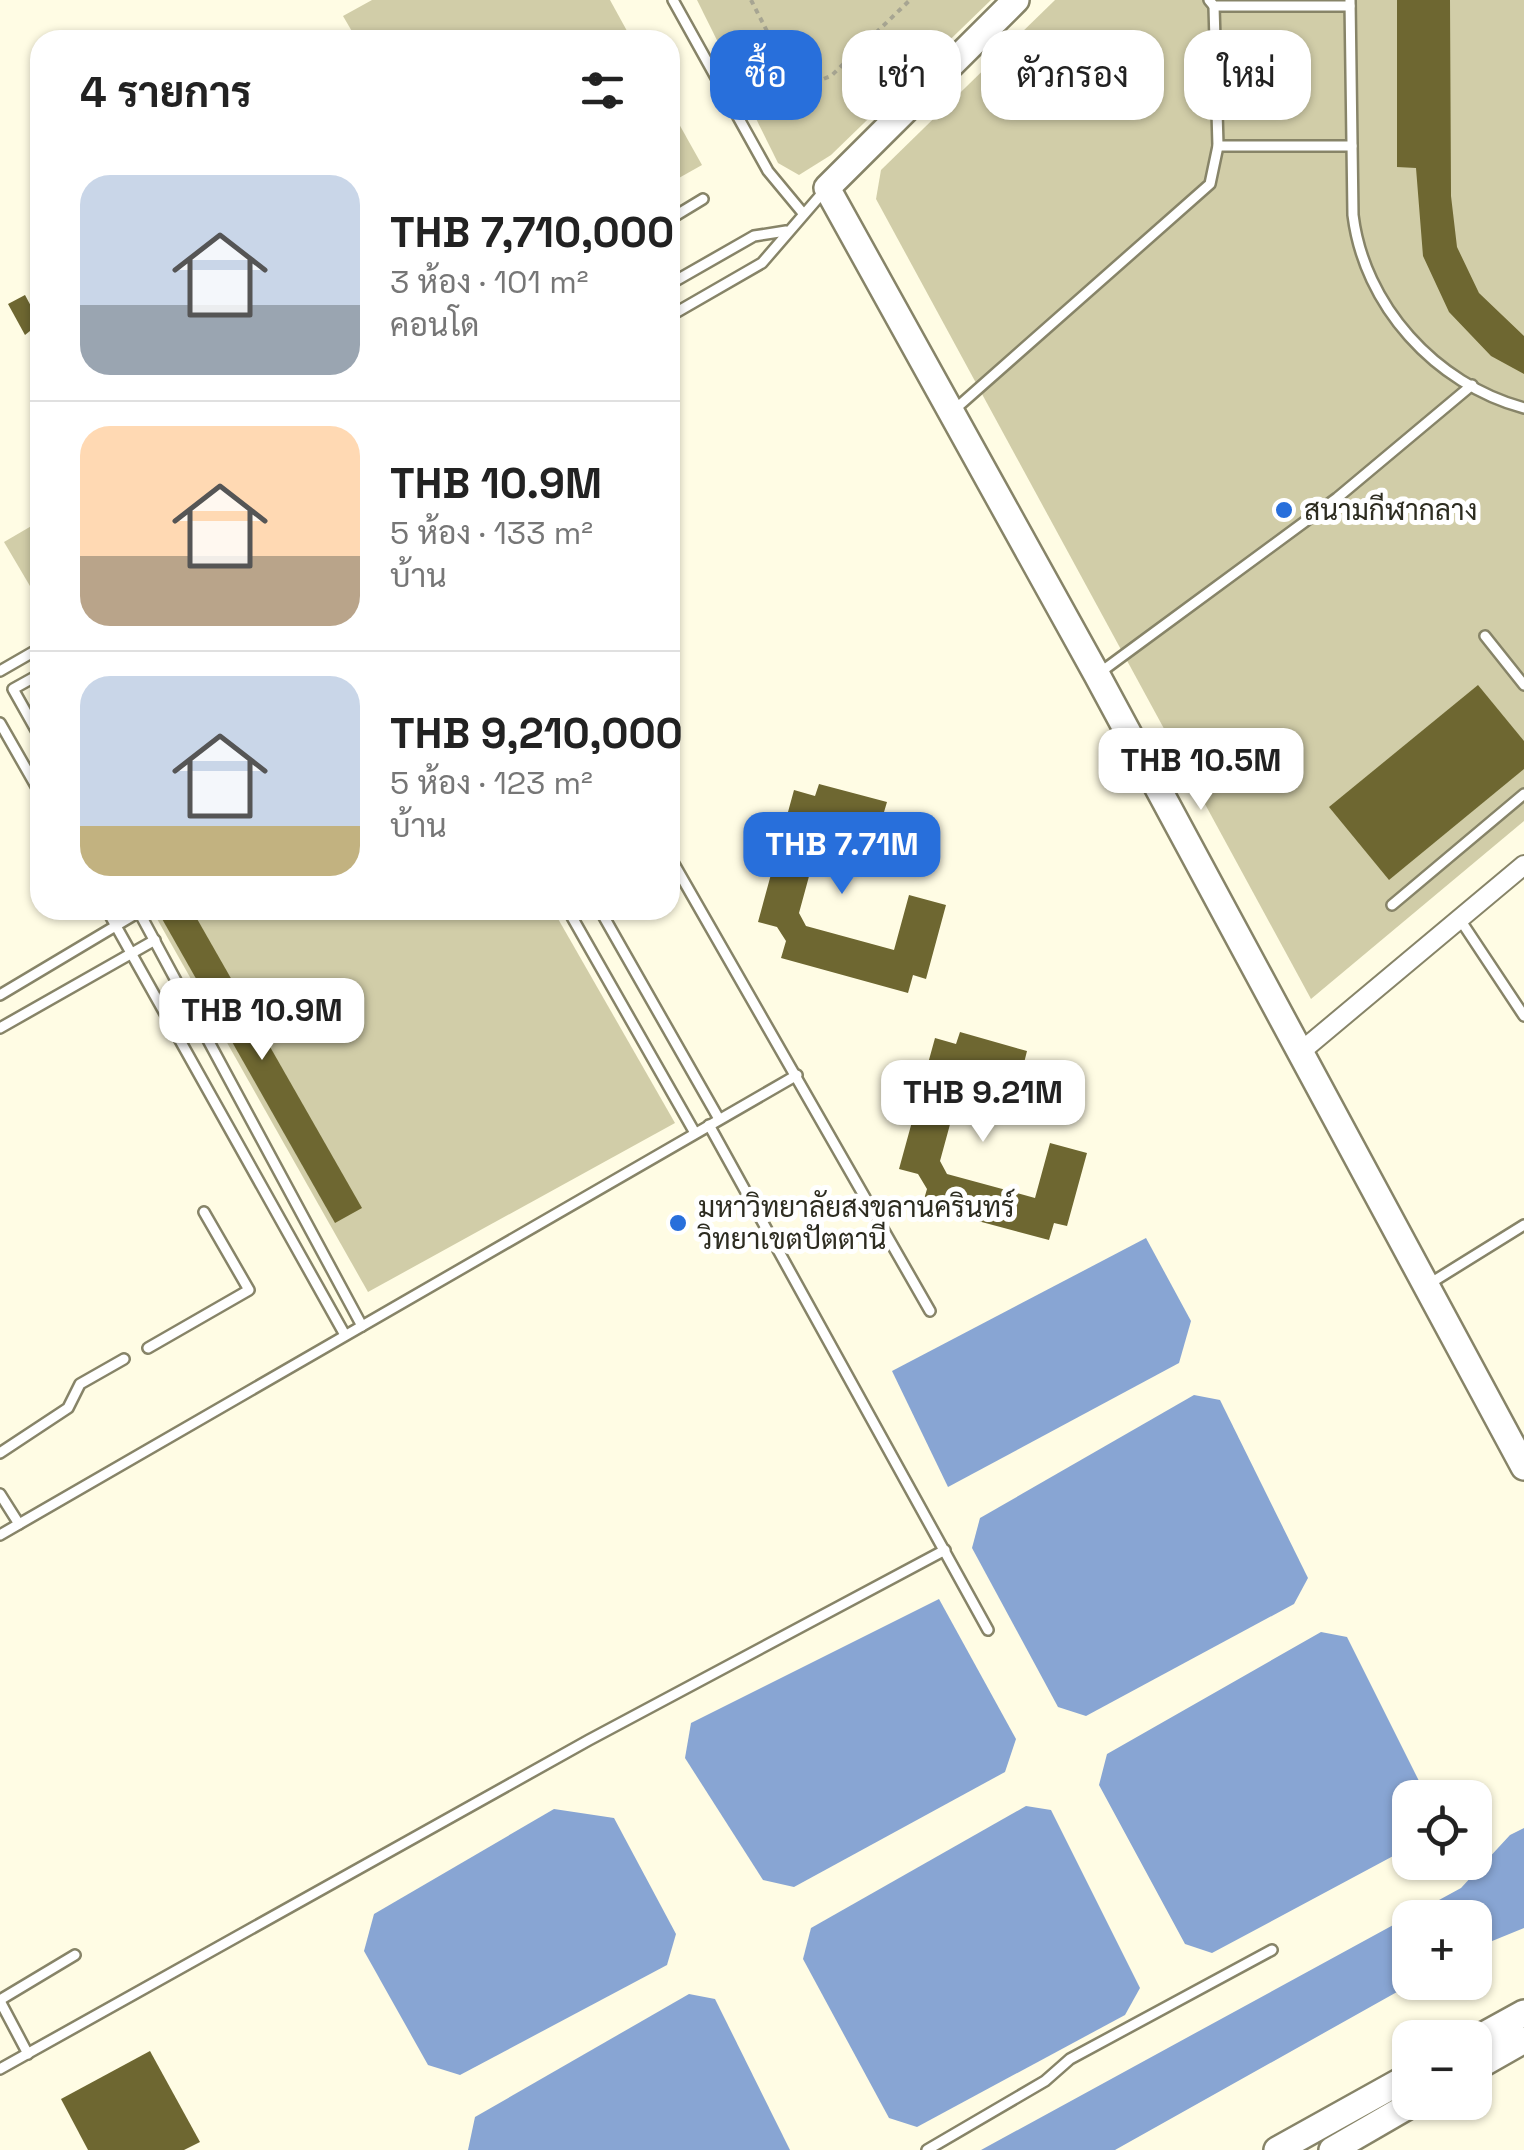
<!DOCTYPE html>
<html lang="th">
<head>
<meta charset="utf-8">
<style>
	body { margin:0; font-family:"Space Grotesk",Sarabun,sans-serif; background:#f6f6f6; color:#222; height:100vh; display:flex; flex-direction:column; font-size:38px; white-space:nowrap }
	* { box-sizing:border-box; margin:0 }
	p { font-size:32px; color:#767676 }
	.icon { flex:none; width:55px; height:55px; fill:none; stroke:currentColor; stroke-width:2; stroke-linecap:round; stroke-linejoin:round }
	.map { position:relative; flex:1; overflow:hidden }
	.sheet { position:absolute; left:30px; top:30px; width:650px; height:890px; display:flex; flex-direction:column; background:#fff; border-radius:30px; box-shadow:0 2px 8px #0004 }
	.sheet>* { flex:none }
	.banner { position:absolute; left:710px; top:30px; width:662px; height:90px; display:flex; gap:20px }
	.tools { position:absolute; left:1392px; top:1780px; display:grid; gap:20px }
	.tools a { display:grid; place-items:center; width:100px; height:100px; border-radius:20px; background:#fff; box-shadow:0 2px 8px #0004; font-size:50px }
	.price { position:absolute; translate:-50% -85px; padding:0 22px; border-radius:20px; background:#fff; color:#222; font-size:32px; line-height:65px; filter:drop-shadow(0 2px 5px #0008) }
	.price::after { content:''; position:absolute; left:50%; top:60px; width:30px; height:22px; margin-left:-15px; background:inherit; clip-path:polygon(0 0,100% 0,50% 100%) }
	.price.on { background:#286fdb; color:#fff }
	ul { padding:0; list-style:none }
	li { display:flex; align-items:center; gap:30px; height:250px; padding:0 50px }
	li+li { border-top:2px solid #e0e0e0 }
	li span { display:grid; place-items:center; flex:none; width:280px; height:200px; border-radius:30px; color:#555 }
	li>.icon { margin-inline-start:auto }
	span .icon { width:120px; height:120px; fill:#fffc; stroke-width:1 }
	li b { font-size:42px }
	h2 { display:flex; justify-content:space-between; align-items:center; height:120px; padding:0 50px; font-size:42px }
	.chip { padding:0 35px; border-radius:30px; background:#fff; box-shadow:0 2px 8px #0004; font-size:35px; line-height:90px }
	.chip.on { background:#286fdb; color:#fff }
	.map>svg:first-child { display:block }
</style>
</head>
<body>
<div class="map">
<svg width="1524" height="2150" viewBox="0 0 1524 2150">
	<rect width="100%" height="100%" fill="#fffce4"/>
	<g fill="#d1cda8">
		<polygon points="372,0 610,0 632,40 357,40 343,16"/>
		<polygon points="697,0 991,0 831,155 799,175 778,163"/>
		<polygon points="1055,0 1524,0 1524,821 1311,999 876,199 881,170"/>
		<polygon points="670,108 702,165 670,183"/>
		<polygon points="40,521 40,603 4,542"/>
		<polygon points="152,910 553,910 675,1123 368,1292"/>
	</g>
	<g fill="#88a5d3">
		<polygon points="1146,1238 1191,1321 1179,1363 948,1487 892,1371"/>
		<polygon points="1194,1395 1220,1400 1308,1578 1294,1604 1086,1716 1058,1707 972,1548 980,1518"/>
		<polygon points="939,1599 1016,1739 1005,1772 794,1887 763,1880 685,1758 691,1723"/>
		<polygon points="1321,1632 1347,1637 1427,1797 1410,1798 1410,1847 1212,1953 1185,1944 1099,1785 1107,1754"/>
		<polygon points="1026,1806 1051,1810 1140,1988 1125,2015 917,2127 889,2118 803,1959 811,1928"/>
		<polygon points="554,1809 614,1818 676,1934 667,1965 460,2075 428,2065 364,1951 374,1914"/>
		<polygon points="1524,1828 1524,1928 1475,1948 1475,1918 1410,1918 1413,1983 1115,2150 981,2150 1461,1888 1510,1835"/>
		<polygon points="689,1994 715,1999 790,2150 468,2150 475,2117"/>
	</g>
	<g fill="#6e6731">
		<polygon points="1397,0 1450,0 1451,196 1457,247 1479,293 1524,336 1524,374 1491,356 1449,312 1423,256 1416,168 1397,167"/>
		<polygon points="25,295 40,323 25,335 8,304"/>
		<polygon points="1478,685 1524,741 1524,769 1389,880 1329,807"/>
		<polygon points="819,784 887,802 876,839 823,825 799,913 806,926 894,950 909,895 946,905 926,979 913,975 908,993 781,958 786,941 777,927 758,922 794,790 815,796"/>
		<polygon points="157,910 192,910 362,1208 335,1223"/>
		<polygon points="960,1032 1027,1051 1018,1087 964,1073 940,1161 947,1174 1035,1198 1050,1143 1087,1153 1067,1226 1054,1223 1049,1240 922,1206 927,1189 918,1174 899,1169 935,1038 956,1044"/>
		<polygon points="150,2051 200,2142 184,2150 88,2150 61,2099"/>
	</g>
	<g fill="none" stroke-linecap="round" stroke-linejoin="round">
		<g stroke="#878468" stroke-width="14">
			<g id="lane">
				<polyline points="673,0 768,171 802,212"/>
				<polyline points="1209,0 1214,6 1350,6"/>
				<path d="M1350 0 1353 215C1364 305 1435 384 1524 408"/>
				<polyline points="1218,146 1352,146"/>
				<polyline points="670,219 703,199"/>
				<polyline points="670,284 754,236 786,231"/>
				<polyline points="670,316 762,263 825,190"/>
				<polyline points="953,411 1210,184 1218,146 1214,6"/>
				<polyline points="1485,636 1524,685"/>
				<polyline points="0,671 40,648"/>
				<polyline points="40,674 13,689 40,737"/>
				<polyline points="1098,674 1337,498 1472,385"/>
				<polyline points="0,723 40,793"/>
				<polyline points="670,857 930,1311"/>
				<polyline points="1392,905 1524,794"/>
				<polyline points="107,910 345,1335"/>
				<polyline points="138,910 362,1326"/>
				<polyline points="568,910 695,1133"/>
				<polyline points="600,910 719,1119"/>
				<polyline points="1459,918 1524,1016"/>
				<polyline points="0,995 139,912"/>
				<polyline points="0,1028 155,940"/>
				<polyline points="709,1125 988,1630"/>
				<polyline points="1429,1284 1524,1225"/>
				<polyline points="148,1348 249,1290 204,1212"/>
				<polyline points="0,1453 68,1408 80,1384 124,1359"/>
				<polyline points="0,1494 19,1524"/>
				<polyline points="0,1535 797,1075"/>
				<polyline points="0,2000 75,1955"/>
				<polyline points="0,2001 28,2054"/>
				<polyline points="0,2069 589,1740 945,1550"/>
				<polyline points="927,2150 1045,2081 1070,2059 1272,1950"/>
			</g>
		</g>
		<g stroke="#878468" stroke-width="22">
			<polyline id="street" points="1298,1054 1524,865"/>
		</g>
		<g stroke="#878468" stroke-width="30">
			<g id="secondary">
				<polyline points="1016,0 827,188 1097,675 1524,1467"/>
				<polyline points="1475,2040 1524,2013"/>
				<polyline points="1475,2068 1524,2040"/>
				<polyline points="1277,2150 1410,2076"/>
				<polyline points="1332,2150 1415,2102"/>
			</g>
		</g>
		<polyline stroke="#a7a592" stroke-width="4" stroke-dasharray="5 5" stroke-linecap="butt" points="751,0 788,72 813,83 831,76 910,0"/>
		<use href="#lane" stroke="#fff" stroke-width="9"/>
		<use href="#street" stroke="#fff" stroke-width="18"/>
		<use href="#secondary" stroke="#fff" stroke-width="25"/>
	</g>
	<g fill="#286fdb" stroke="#fff" stroke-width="4">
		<circle cx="1284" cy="510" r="10"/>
		<circle cx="678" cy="1223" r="10"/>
	</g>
	<g text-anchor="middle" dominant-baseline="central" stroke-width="10" stroke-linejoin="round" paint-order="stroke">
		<g font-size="28" fill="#2d2c20" stroke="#fff" text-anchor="start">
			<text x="1304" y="510">สนามกีฬากลาง</text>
			<text x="698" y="1207">มหาวิทยาลัยสงขลานครินทร์<tspan x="698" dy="32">วิทยาเขตปัตตานี</tspan></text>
		</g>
	</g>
</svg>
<div class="tools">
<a><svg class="icon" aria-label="locate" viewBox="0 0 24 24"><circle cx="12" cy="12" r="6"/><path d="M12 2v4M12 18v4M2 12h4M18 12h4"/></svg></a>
<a>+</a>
<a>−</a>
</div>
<b class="price" style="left:1201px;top:813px">THB 10.5M</b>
<b class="price on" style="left:842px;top:897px">THB 7.71M</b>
<b class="price" style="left:262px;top:1063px">THB 10.9M</b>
<b class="price" style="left:983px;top:1145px">THB 9.21M</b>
<div class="banner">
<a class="chip on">ซื้อ</a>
<a class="chip">เช่า</a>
<a class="chip">ตัวกรอง</a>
<a class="chip">ใหม่</a>
</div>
<section class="sheet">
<h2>4 รายการ<svg class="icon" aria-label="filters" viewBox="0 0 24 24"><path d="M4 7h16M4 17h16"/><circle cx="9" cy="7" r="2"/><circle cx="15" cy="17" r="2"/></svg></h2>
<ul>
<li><span style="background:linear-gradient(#c9d6e8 65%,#9aa5b1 0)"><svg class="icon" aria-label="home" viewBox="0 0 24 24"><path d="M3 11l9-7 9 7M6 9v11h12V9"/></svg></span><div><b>THB 7,710,000</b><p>3 ห้อง · 101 m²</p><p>คอนโด</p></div></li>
<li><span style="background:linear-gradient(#ffd9b3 65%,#b9a48a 0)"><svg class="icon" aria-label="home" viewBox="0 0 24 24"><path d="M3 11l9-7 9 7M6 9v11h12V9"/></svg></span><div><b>THB 10.9M</b><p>5 ห้อง · 133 m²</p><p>บ้าน</p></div></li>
<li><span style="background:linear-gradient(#c9d6e8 75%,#c2b280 0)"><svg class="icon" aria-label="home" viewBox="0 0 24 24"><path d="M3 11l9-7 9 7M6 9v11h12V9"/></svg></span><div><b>THB 9,210,000</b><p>5 ห้อง · 123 m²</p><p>บ้าน</p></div></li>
</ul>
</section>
</div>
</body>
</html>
